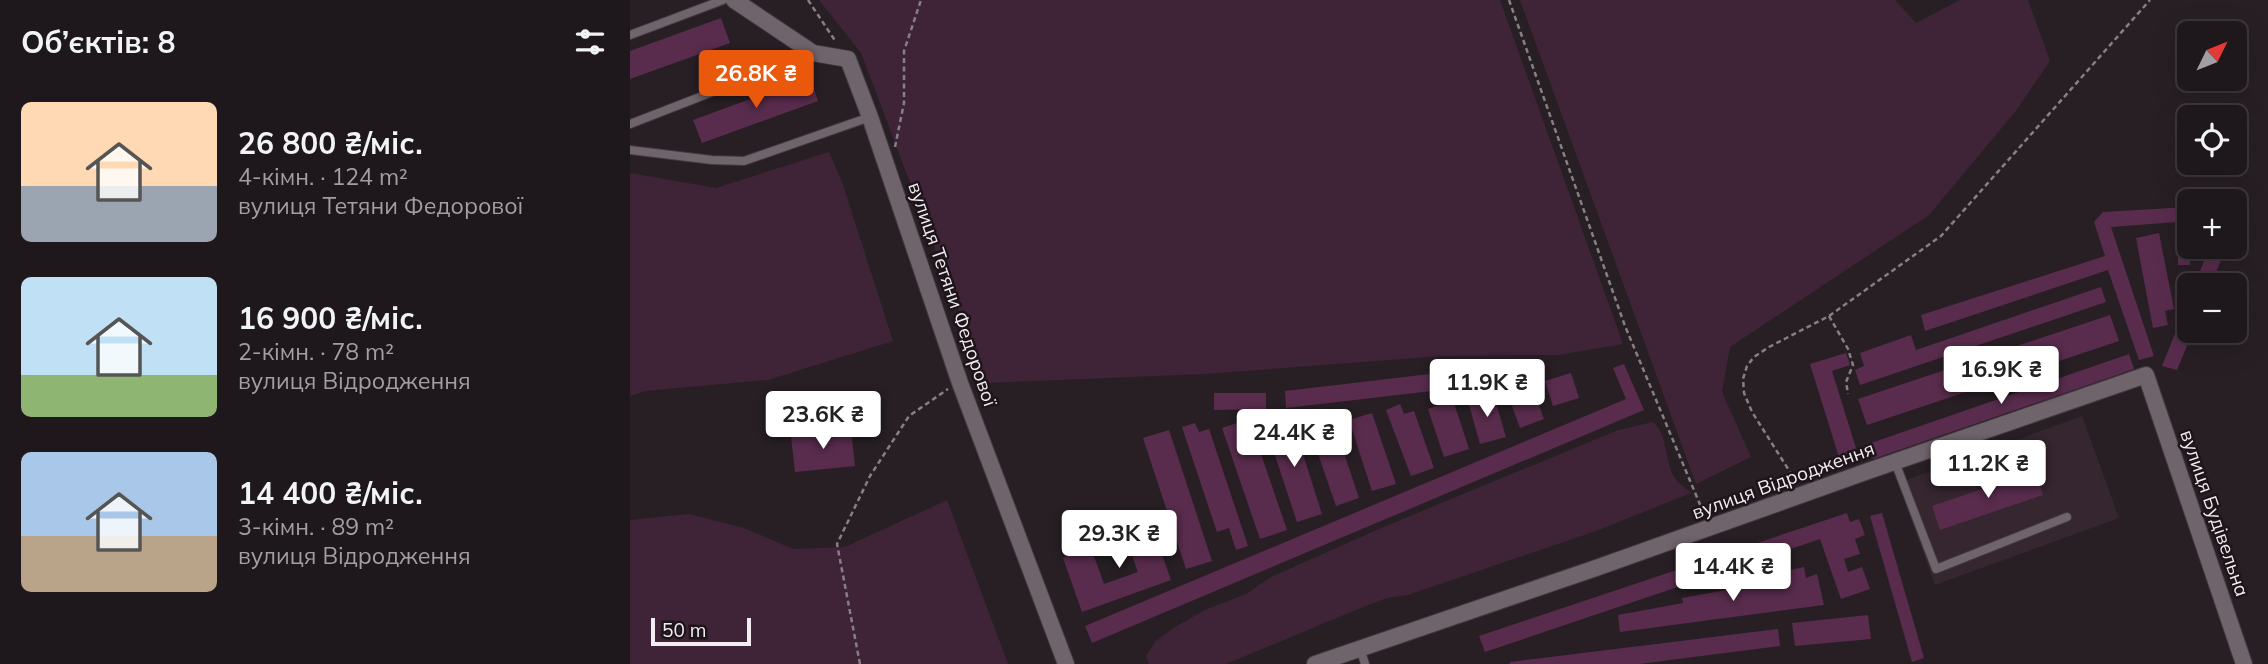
<!DOCTYPE html>
<html lang="uk">
<head>
<meta charset="utf-8">
<style>
	body { margin:0; font-family:Mulish,sans-serif; background:#2b2429; color:#f1f3f6; height:100vh; display:flex; flex-direction:column; font-size:26px; white-space:nowrap }
	* { box-sizing:border-box; margin:0 }
	p { font-size:23px; color:#a19fa3 }
	.icon { flex:none; width:38px; height:38px; fill:none; stroke:currentColor; stroke-width:2; stroke-linecap:round; stroke-linejoin:round }
	.map { position:relative; flex:1; overflow:hidden }
	.panel { display:flex; flex-direction:column; background:#1e171c; width:630px }
	.panel>* { flex:none }
	.needle { width:46px; rotate:47deg }
	.fabs { position:absolute; left:1547px; top:21px; display:grid; gap:14px }
	.fabs a { display:grid; place-items:center; width:70px; height:70px; border-radius:10px; background:#1e171c; box-shadow:0 7px 28px #0002,0 0 0 2px #3c363b; font-size:35px }
	.scale { position:absolute; left:21px; bottom:18px; width:100px; box-sizing:border-box; padding-left:7px; border:4px solid #f3edf1; border-top:0; font-size:19px; line-height:24px; white-space:nowrap; color:#f3edf1; -webkit-text-stroke:5px #1e151b; paint-order:stroke }
	.price { position:absolute; translate:-50% -60px; padding:0 16px; border-radius:7px; background:#fff; color:#222; font-size:23px; line-height:46px; filter:drop-shadow(0 2px 4px #0008) }
	.price::after { content:''; position:absolute; left:50%; top:42px; width:21px; height:16px; margin-left:-10px; background:inherit; clip-path:polygon(0 0,100% 0,50% 100%) }
	.price.on { background:#ea580c; color:#fff }
	ul { padding:0; list-style:none }
	li { display:flex; align-items:center; gap:21px; height:175px; padding:0 21px }
	li span { display:grid; place-items:center; flex:none; width:196px; height:140px; border-radius:10px; color:#555 }
	li>.icon { margin-inline-start:auto }
	span .icon { width:84px; height:84px; fill:#fffc; stroke-width:1 }
	li b { font-size:30px }
	h2 { display:flex; justify-content:space-between; align-items:center; height:84px; padding:0 21px; font-size:30px }
	main { display:flex; flex:1; min-height:0 }
	.map>svg:first-child { display:block }
</style>
</head>
<body>
<main>
<section class="panel">
<h2>Об’єктів: 8<svg class="icon" aria-label="filters" viewBox="0 0 24 24"><path d="M4 7h16M4 17h16"/><circle cx="9" cy="7" r="2"/><circle cx="15" cy="17" r="2"/></svg></h2>
<ul>
<li><span style="background:linear-gradient(#ffd9b3 60%,#9aa5b1 0)"><svg class="icon" aria-label="home" viewBox="0 0 24 24"><path d="M3 11l9-7 9 7M6 9v11h12V9"/></svg></span><div><b>26 800 ₴/міс.</b><p>4-кімн. · 124 m²</p><p>вулиця Тетяни Федорової</p></div></li>
<li><span style="background:linear-gradient(#bfe0f5 70%,#8fb573 0)"><svg class="icon" aria-label="home" viewBox="0 0 24 24"><path d="M3 11l9-7 9 7M6 9v11h12V9"/></svg></span><div><b>16 900 ₴/міс.</b><p>2-кімн. · 78 m²</p><p>вулиця Відродження</p></div></li>
<li><span style="background:linear-gradient(#a9c7e8 60%,#b9a48a 0)"><svg class="icon" aria-label="home" viewBox="0 0 24 24"><path d="M3 11l9-7 9 7M6 9v11h12V9"/></svg></span><div><b>14 400 ₴/міс.</b><p>3-кімн. · 89 m²</p><p>вулиця Відродження</p></div></li>
</ul>
</section>
<div class="map">
<svg width="1638" height="664" viewBox="0 0 1638 664">
	<rect width="100%" height="100%" fill="#281f25"/>
	<polygon fill="#352630" points="1452,416 1489,518 1305,585 1268,483"/>
	<g fill="#3e2436">
		<polygon points="189,0 870,0 993,344 928,355 812,356 575,374 356,383 231,53"/>
		<polygon points="890,0 1265,0 1286,23 1330,0 1398,0 1420,61 1385,112 1299,215 1100,347 1092,392 1121,457 1066,484"/>
		<polygon points="199,152 212,182 263,341 138,380 15,391 0,396 0,173 86,188"/>
		<path d="M1023 422C1040 437 1033 463 1047 481 1051 485 1057 489 1061 493L966 531 778 595 757 598 728 609 596 664H519L516 656 525 642 543 628 575 610 616 594 641 577 756 526 988 430Z"/>
		<polygon points="317,500 378,664 0,664 0,520 59,514 114,528 163,549 215,547"/>
	</g>
	<g fill="#592c4d">
		<polygon points="91,18 100,43 0,79 0,51"/>
		<polygon points="180,77 188,101 72,143 63,120"/>
		<polygon points="1559,207 1559,221 1481,227 1524,356 1509,360 1478,270 1295,331 1291,315 1475,256 1464,222 1473,212"/>
		<polygon points="1529,233 1544,309 1535,311 1538,325 1523,328 1506,238"/>
		<polygon points="1548,234 1559,234 1560,265 1548,265"/>
		<polygon points="1579,247 1596,247 1581,285 1565,285"/>
		<polygon points="1471,287 1476,302 1230,385 1225,370 1234,366 1230,353 1281,335 1286,350"/>
		<polygon points="1559,299 1559,331 1563,331 1547,370 1532,366"/>
		<polygon points="1480,315 1489,341 1237,425 1228,399"/>
		<polygon points="1216,353 1220,365 1202,371 1230,461 1212,467 1180,364"/>
		<polygon points="1499,354 1504,369 1243,459 1238,444"/>
		<polygon points="994,364 1014,410 462,643 455,626 996,399 983,368"/>
		<polygon points="834,370 836,387 656,408 655,391"/>
		<polygon points="941,373 949,398 923,406 915,381"/>
		<polygon points="902,386 914,419 890,428 878,395"/>
		<polygon points="584,393 636,393 636,409 584,410"/>
		<polygon points="863,393 876,437 850,444 838,401"/>
		<polygon points="823,400 839,449 814,457 798,409"/>
		<polygon points="770,404 774,414 784,411 804,468 781,476 756,410"/>
		<polygon points="742,413 766,484 742,491 719,420"/>
		<polygon points="701,414 729,498 706,506 677,422"/>
		<polygon points="661,417 692,514 667,522 635,425"/>
		<polygon points="619,419 657,530 630,539 592,428"/>
		<polygon points="565,423 569,432 579,429 618,546 606,550 599,528 587,532 552,427"/>
		<polygon points="221,430 225,466 165,472 161,437"/>
		<polygon points="539,430 582,561 556,569 513,438"/>
		<polygon points="1405,471 1413,495 1310,530 1302,506"/>
		<polygon points="1217,513 1220,522 1229,519 1235,535 1225,539 1230,554 1214,559 1218,572 1232,567 1240,589 1211,599 1190,539 855,652 849,636"/>
		<polygon points="1252,513 1294,658 1282,662 1240,516"/>
		<polygon points="519,518 541,580 452,612 433,558 461,548 474,584 508,572 492,528"/>
		<polygon points="1174,567 1176,578 1187,574 1194,605 990,632 988,615 1053,603 1052,598 1151,580 1151,572"/>
		<polygon points="1238,615 1241,639 1165,646 1162,623"/>
		<polygon points="1148,629 1150,646 1009,664 880,664 880,662"/>
	</g>
	<g fill="none" stroke-linecap="round" stroke-linejoin="round">
		<g stroke="#423a40" stroke-width="10">
			<g id="lane">
				<polyline points="0,35 93,0"/>
				<polyline points="0,124 183,53"/>
				<polyline points="0,150 82,160 114,161 240,117"/>
				<polyline points="1265,462 1306,569 1437,517"/>
				<polyline points="730,648 735,664"/>
			</g>
		</g>
		<g stroke="#423a40" stroke-width="18">
			<g id="street">
				<polyline points="104,0 183,53 218,59 240,117 330,383 436,664"/>
				<polyline points="685,664 966,568 1241,470 1516,375 1614,664"/>
			</g>
		</g>
		<g stroke="#867f84" stroke-width="2.5" stroke-dasharray="5 3.5" stroke-linecap="butt">
			<polyline points="178,0 206,42"/>
			<polyline points="879,0 995,326 1074,514"/>
			<polyline points="265,147 274,103 274,51 291,0"/>
			<polyline points="1199,316 1218,349 1223,365 1216,382 1218,394"/>
			<polyline points="1167,483 1122,412 1114,393 1113,379 1117,366 1124,357 1139,347 1199,316 1311,236 1520,0"/>
			<polyline points="230,664 207,544 240,476 279,416 318,389"/>
		</g>
		<use href="#lane" stroke="#70646c" stroke-width="8"/>
		<use href="#street" stroke="#70646c" stroke-width="16"/>
	</g>
	<g text-anchor="middle" dominant-baseline="central" stroke-width="5" stroke-linejoin="round" paint-order="stroke">
		<g font-size="19" fill="#f3edf1" stroke="#1e151b">
			<text transform="translate(323 294) rotate(71)">вулиця Тетяни Федорової</text>
			<text transform="translate(1153 480) rotate(-20)">вулиця Відродження</text>
			<text transform="translate(1585 513) rotate(71)">вулиця Будівельна</text>
		</g>
	</g>
</svg>
<div class="fabs">
<a><svg class="needle" viewBox="-14 -14 28 28"><path d="M0-13l5 13h-10z" fill="#e53935"/><path d="M0 13l5-13h-10z" fill="#a19fa3"/></svg></a>
<a><svg class="icon" aria-label="locate" viewBox="0 0 24 24"><circle cx="12" cy="12" r="6"/><path d="M12 2v4M12 18v4M2 12h4M18 12h4"/></svg></a>
<a>+</a>
<a>−</a>
</div>
<div class="scale">50 m</div>
<b class="price on" style="left:126px;top:110px">26.8K ₴</b>
<b class="price" style="left:1371px;top:406px">16.9K ₴</b>
<b class="price" style="left:857px;top:419px">11.9K ₴</b>
<b class="price" style="left:193px;top:451px">23.6K ₴</b>
<b class="price" style="left:664px;top:469px">24.4K ₴</b>
<b class="price" style="left:1358px;top:500px">11.2K ₴</b>
<b class="price" style="left:489px;top:570px">29.3K ₴</b>
<b class="price" style="left:1103px;top:603px">14.4K ₴</b>
</div>
</main>
</body>
</html>
